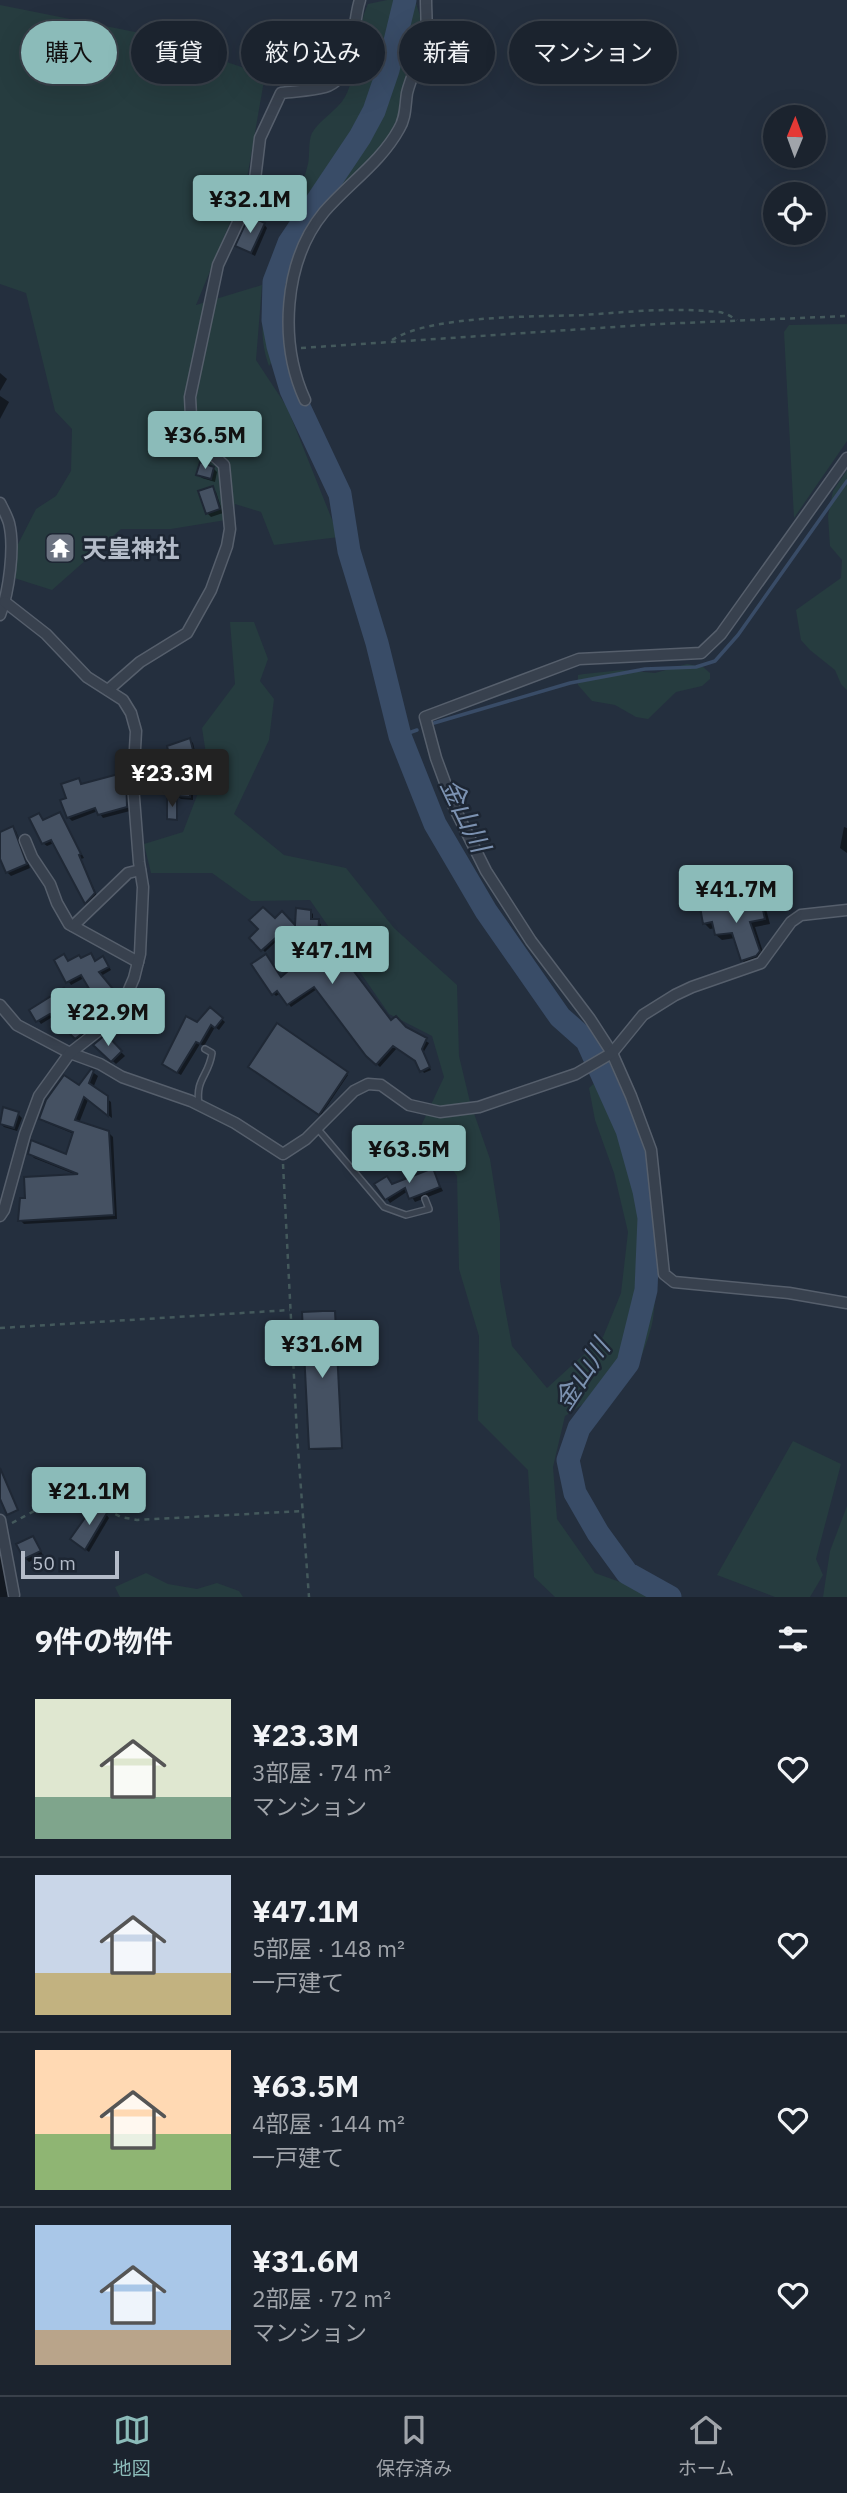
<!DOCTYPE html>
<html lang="ja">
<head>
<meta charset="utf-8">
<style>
	body { margin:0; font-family:"IBM Plex Sans","Noto Sans JP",sans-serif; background:#242b36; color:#f1f3f6; height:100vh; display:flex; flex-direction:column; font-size:26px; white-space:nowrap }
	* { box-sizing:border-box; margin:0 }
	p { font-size:23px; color:#a0a4aa }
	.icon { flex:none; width:38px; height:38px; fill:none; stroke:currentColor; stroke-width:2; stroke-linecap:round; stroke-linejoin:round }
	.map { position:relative; height:1597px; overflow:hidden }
	.sheet { display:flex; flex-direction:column; background:#1b232e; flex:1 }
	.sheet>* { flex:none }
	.top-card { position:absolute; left:21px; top:21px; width:805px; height:63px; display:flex; gap:14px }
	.needle { width:46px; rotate:1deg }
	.controls { position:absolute; left:763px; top:105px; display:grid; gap:14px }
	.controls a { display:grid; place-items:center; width:63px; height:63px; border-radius:50%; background:#1b232e; box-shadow:0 7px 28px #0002,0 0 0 2px #39404a; font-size:35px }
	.scale { position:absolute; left:21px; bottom:18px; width:98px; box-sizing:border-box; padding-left:7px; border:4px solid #b4bcc9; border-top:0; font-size:19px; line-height:24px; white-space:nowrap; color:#b4bcc9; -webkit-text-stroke:5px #1d2633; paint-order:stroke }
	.price { position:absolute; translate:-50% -60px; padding:0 16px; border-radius:7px; background:#8bbbb9; color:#111; font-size:23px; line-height:46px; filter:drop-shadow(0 2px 4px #0008) }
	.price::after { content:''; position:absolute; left:50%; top:42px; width:21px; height:16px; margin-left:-10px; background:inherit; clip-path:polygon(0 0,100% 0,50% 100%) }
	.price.selected { background:#222; color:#fff }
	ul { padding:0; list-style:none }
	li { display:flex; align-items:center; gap:21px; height:175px; padding:0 35px }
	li+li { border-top:2px solid #39404a }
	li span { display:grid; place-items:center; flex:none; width:196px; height:140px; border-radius:0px; color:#555 }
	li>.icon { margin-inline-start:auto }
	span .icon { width:84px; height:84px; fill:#fffc; stroke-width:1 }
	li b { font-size:30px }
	h2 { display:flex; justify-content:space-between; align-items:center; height:84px; padding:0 35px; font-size:30px }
	.chip { padding:0 24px; border-radius:32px; background:#1b232e; box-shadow:0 7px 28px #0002,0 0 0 2px #39404a; font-size:24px; line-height:63px }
	.chip.selected { background:#8bbbb9; color:#111 }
	.menu { display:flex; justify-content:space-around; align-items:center; height:98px; border-top:2px solid #39404a; background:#1b232e; font-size:19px; color:#a0a4aa }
	.menu a { display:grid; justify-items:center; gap:4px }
	.menu .selected { color:#8bbbb9 }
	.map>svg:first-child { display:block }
</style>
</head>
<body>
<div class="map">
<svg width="847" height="1597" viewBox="0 0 847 1597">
	<rect width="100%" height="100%" fill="#242f3e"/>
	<g fill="#263c3f">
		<path d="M387 0H415C417 7 420 14 421 21 421 37 413 57 408 73 403 87 402 106 397 119 381 159 338 182 314 216 304 229 297 244 290 258 273 293 294 333 269 366 245 303 293 225 308 164 310 155 308 141 312 133 320 119 337 111 345 97 360 69 355 31 368 4Z"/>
		<polygon points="0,5 145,34 265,75 246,184 196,305 262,285 256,360 287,407 339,537 274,545 261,512 235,504 232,519 171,529 121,529 52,590 11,577 16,548 36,509 56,496 71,471 72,429 55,411 26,293 0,284"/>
		<polygon points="847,324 847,441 794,518 784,332 789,325"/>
		<polygon points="847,470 847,690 841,684 835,670 810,650 801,640 796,610 841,578 842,560 830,546 828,516 833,491"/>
		<path d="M230 622H254L268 659 260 681 274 699 269 740 234 814 284 855 346 868 394 928 457 985 459 1056 470 1102 490 1159 500 1223V1281L512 1346 547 1388 603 1337 621 1293 628 1232 614 1173 595 1120 589 1088 608 1070C617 1087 626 1105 633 1123 656 1184 661 1255 653 1319 651 1331 646 1344 642 1355L611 1373 604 1384 586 1402 565 1416 553 1467 557 1519 595 1573 662 1597H555L534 1577 528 1470 478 1420 479 1336 459 1269 457 1176 421 1126 444 1077 432 1036 389 1014 310 900 251 901 212 873H151L144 844 183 832 208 767 202 728 235 684Z"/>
		<polygon points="687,664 703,667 710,673 710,679 702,686 676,692 648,719 636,717 615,705 592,701 578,685 578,675 584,674 622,670 655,673"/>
		<polygon points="793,1441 841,1464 816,1559 823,1575 810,1597 775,1597 717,1575"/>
		<polygon points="847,1506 847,1597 823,1597 830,1551"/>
		<polygon points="146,1573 168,1584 197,1589 217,1583 239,1591 243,1597 120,1597 115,1587"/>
	</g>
	<g fill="#0007">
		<polygon points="264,224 267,228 255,256 237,246"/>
		<polygon points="0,373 7,379 0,391"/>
		<polygon points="0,396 9,402 0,419"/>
		<polygon points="216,437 224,445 220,449 212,441"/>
		<polygon points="213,468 217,472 215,482 202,478 198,474"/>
		<polygon points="212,488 216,492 223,513 211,517 207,513"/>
		<polygon points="190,740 193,743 199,768 204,771 201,785 193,785 193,800 181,799 177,796 178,775 153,778 154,783 146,783 143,780"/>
		<polygon points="125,774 129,777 130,811 103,818 98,811 72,821 68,817 68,799 79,780 83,785"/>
		<polygon points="59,814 84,858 81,859 98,898 89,906 54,843 47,846 43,843 39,815 44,821"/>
		<polygon points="844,827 847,828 847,853 840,848"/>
		<polygon points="13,828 16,831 30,868 11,876 7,872 0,852 0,834"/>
		<polygon points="760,903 766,909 770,924 755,927 765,958 748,966 742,960 735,938 722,940 716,935 715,928 710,929 704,923 723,906 726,908"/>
		<polygon points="310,911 313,914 313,921 321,924 320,940 392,1022 429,1043 423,1053 431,1070 424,1073 417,1062 397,1048 380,1067 367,1055 317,989 291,1007 281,993 276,996 274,994 281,979 305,959 282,936 265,952 251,938 275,921 297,929"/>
		<polygon points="91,955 96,962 103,958 106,962 111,970 101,976 120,1000 102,1023 79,1041 54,1016 41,1024 31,1010 76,1008 93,993 84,978 71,985 56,961 69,963"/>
		<polygon points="210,1009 225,1022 219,1030 215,1027 204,1046 200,1044 181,1075 167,1067"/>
		<polygon points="278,1026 348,1075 321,1115 250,1067"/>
		<polygon points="106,1037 125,1056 116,1064 96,1045"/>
		<polygon points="91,1071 98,1076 93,1088 111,1102 112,1118 88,1100 79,1123 108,1132 113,1137 117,1219 24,1224 20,1220 79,1176 34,1158 30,1153 67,1156 74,1134 45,1122 41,1118 79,1088"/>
		<polygon points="4,1110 18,1114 22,1118 17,1131 4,1127 0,1123"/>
		<polygon points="432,1170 443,1191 415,1202 408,1191 390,1203 377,1184 392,1185"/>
		<polygon points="334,1313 342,1449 312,1450 311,1449"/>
		<polygon points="106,1514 109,1518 89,1552 75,1542"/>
		<polygon points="33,1538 43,1555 29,1562 25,1558"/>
		<polygon points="0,1553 1,1554 9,1597 0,1597"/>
	</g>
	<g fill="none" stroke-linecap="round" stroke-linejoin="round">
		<g stroke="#394c67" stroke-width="3.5">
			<polyline points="434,723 570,683 645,669 696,667 715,661 738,635 847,481"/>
			<polyline points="400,736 417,730"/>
		</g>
		<polyline stroke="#394c67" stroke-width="23" points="405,0 388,70 374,111 360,137 289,243 274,282 273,320 278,346 291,390 340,494 349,551 377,643 400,736 435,824 486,911 560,1017 587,1041 627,1130 644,1191 649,1218 646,1290 628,1363 579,1428 568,1460 575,1493 598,1533 627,1573 670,1597"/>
	</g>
	<g fill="#455162" stroke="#1f2835" stroke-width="2">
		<polygon points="249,216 265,223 251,253 235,246"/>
		<polygon points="200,462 214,467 211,479 196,475"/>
		<polygon points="213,486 220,509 206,514 198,491"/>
		<polygon points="190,738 197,766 201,766 201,778 198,778 198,783 191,783 190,797 176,796 177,772 151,775 151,780 141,780 142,756 169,754 167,746"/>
		<polygon points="126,772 127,807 98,815 95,808 67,818 60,800 66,798 61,784 79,778 81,784"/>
		<polygon points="167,798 177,799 177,820 167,819"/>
		<polygon points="60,812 81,854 79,855 95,893 85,904 51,840 42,844 29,818 39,813 43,820"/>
		<polygon points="13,826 27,864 6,873 0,859 0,832"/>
		<polygon points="761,901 765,919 750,922 760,951 756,956 741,961 732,933 715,935 712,922 703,924 700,907 724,904 724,907"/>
		<polygon points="263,907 275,918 282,911 295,925 296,908 311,910 311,919 319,919 318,936 336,956 340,953 391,1020 396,1016 406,1027 427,1038 422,1049 430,1067 420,1072 415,1061 393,1046 376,1065 366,1056 314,987 287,1005 277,991 272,995 251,964 266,954 281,977 302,959 279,935 261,951 249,938 258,929 249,920"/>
		<polygon points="91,953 95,961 103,956 109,967 99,972 118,995 110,1002 112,1005 96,1023 75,1039 50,1014 36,1022 29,1010 64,988 75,1006 91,992 81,975 66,983 54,960 64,954 68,961 79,955 81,958"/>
		<polygon points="210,1007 223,1018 215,1028 211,1025 200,1044 196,1042 177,1073 162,1064 186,1016 197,1022"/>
		<polygon points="277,1023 348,1072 319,1115 248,1067"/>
		<polygon points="106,1034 122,1051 111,1062 93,1045"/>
		<polygon points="91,1069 94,1070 89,1083 108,1096 108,1116 84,1097 75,1120 109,1131 114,1215 18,1221 20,1198 25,1198 24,1177 78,1174 28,1154 31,1140 66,1154 73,1132 39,1119 46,1100 64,1075 79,1085"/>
		<polygon points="3,1107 19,1112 14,1128 0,1124"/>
		<polygon points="433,1168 440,1187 409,1199 405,1188 385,1200 374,1184 387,1176 392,1184"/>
		<polygon points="323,1311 335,1311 342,1448 309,1449 302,1312"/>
		<polygon points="0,1468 18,1510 7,1515 0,1499"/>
		<polygon points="94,1505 107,1513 85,1550 70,1539"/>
		<polygon points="33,1536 41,1551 24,1559 16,1544"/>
	</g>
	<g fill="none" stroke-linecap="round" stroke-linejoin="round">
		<g stroke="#565f6c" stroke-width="8">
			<g id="lane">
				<path d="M199 1105C195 1078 209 1076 212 1053L205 1049"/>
				<polyline points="317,1128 384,1207 406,1215 429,1209 425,1199"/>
			</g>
		</g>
		<g stroke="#565f6c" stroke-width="13">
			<g id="street">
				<path d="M305 400C279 343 283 262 324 212 348 184 381 162 399 129 406 118 405 106 407 93 411 76 420 60 425 43 428 30 426 14 426 0"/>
				<polyline points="847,458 721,634 701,653 579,659 425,717 436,758 454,807 486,871 531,941 590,1019 612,1053 631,1096 651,1150 664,1274 674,1282 789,1293 847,1303"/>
				<path d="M0 503C3 509 7 516 9 523 15 547 9 592 0 615"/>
				<path d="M108 690 140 662 187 633 211 590 227 546 230 529 224 465 192 436 190 397 218 265 254 188 260 138 281 93C295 91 311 91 325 87 357 77 351 26 360 0"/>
				<polyline points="25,840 32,857 50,884 57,903 69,924 138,962"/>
				<polyline points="73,926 128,873 140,870"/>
				<polyline points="0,1005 17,1025 70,1053 100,1064 122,1077 191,1101 235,1123 283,1154 306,1139 354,1091 368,1084 381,1085 409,1105 440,1112 479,1107 576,1074 612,1053 643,1015 675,995 692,987 761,963 791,922 801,915 847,910"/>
				<polyline points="0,1216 4,1210 25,1134 39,1096 70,1053 102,1028 122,1006 134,978 140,954 143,887 139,862 133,785 136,731 131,713 123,700 87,677 46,634 5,602"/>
				<polyline points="0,1520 14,1595"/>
			</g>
		</g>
		<g stroke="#44595c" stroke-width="2.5" stroke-dasharray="5 5" stroke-linecap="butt">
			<path d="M392 340C431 315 533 317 583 315 627 312 673 307 717 312 724 312 730 316 737 320"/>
			<polyline points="301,348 659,324 847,316"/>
			<polyline points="283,1164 297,1435 309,1597"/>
			<polyline points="0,1328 290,1310"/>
			<polyline points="12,1523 36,1510 54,1493 64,1489 121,1517 137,1520 302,1511"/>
		</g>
		<use href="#lane" stroke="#38414e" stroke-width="5"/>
		<use href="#street" stroke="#38414e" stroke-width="10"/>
	</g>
	<defs>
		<g id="temple-square" transform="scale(1.575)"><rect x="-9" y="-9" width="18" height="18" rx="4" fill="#6b7280" stroke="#1d2633"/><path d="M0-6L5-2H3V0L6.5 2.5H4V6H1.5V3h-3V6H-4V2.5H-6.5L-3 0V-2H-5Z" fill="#fff"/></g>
	</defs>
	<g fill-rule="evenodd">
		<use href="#temple-square" x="60" y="548"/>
	</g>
	<g text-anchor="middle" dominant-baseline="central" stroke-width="5" stroke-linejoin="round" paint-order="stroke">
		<g font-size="24" font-weight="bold" fill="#b4bcc9" stroke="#1d2633" text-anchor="start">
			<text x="83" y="548">天皇神社</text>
		</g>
		<g font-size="26" font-style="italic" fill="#7c92b1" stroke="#1d2633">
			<text transform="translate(466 815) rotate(64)">金山川</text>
			<text transform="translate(581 1374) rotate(-57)">金山川</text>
		</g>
	</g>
</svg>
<div class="controls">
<a><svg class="needle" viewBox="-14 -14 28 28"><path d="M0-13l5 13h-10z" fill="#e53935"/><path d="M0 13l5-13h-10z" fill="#a0a4aa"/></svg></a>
<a><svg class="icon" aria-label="locate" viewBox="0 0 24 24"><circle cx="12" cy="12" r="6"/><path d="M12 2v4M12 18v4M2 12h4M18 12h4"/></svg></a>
</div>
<div class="scale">50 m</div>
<b class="price" style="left:250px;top:235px">¥32.1M</b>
<b class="price" style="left:205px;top:471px">¥36.5M</b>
<b class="price selected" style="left:172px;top:809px">¥23.3M</b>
<b class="price" style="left:736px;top:925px">¥41.7M</b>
<b class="price" style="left:332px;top:986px">¥47.1M</b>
<b class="price" style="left:108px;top:1048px">¥22.9M</b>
<b class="price" style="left:409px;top:1185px">¥63.5M</b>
<b class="price" style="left:322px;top:1380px">¥31.6M</b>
<b class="price" style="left:89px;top:1527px">¥21.1M</b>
<div class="top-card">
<a class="chip selected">購入</a>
<a class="chip">賃貸</a>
<a class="chip">絞り込み</a>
<a class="chip">新着</a>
<a class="chip">マンション</a>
</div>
</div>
<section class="sheet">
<h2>9件の物件<svg class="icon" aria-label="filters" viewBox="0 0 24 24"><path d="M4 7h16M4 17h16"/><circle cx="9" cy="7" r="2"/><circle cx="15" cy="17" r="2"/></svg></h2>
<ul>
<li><span style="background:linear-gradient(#dfe7d0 70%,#7fa58c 0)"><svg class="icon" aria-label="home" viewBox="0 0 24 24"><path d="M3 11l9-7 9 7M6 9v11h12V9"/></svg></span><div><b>¥23.3M</b><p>3部屋 · 74 m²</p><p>マンション</p></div><svg class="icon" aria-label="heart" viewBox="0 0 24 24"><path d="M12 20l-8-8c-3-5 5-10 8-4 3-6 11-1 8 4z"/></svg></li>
<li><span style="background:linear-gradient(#c9d6e8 70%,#c2b280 0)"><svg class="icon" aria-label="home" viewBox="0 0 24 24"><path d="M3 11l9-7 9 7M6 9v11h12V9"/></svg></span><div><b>¥47.1M</b><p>5部屋 · 148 m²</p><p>一戸建て</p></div><svg class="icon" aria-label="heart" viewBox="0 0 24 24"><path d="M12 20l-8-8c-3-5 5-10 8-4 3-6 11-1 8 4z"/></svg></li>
<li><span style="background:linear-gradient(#ffd9b3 60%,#8fb573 0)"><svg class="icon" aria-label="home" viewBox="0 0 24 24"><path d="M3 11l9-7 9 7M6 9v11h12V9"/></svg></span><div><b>¥63.5M</b><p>4部屋 · 144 m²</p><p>一戸建て</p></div><svg class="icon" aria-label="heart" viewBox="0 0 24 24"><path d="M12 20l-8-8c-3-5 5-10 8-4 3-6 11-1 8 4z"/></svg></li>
<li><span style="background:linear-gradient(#a9c7e8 75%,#b9a48a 0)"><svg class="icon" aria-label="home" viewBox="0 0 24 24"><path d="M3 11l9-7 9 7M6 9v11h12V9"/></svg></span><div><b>¥31.6M</b><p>2部屋 · 72 m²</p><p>マンション</p></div><svg class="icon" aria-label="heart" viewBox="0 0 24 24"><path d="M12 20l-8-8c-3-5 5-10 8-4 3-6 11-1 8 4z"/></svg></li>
</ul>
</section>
<nav class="menu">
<a class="selected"><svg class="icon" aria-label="map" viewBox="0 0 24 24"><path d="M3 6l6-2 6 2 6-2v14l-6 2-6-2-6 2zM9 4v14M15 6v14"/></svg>地図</a>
<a><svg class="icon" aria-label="saved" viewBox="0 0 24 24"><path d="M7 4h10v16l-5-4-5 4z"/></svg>保存済み</a>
<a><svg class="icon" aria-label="home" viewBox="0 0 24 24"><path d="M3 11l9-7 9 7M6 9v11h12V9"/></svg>ホーム</a>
</nav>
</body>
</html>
